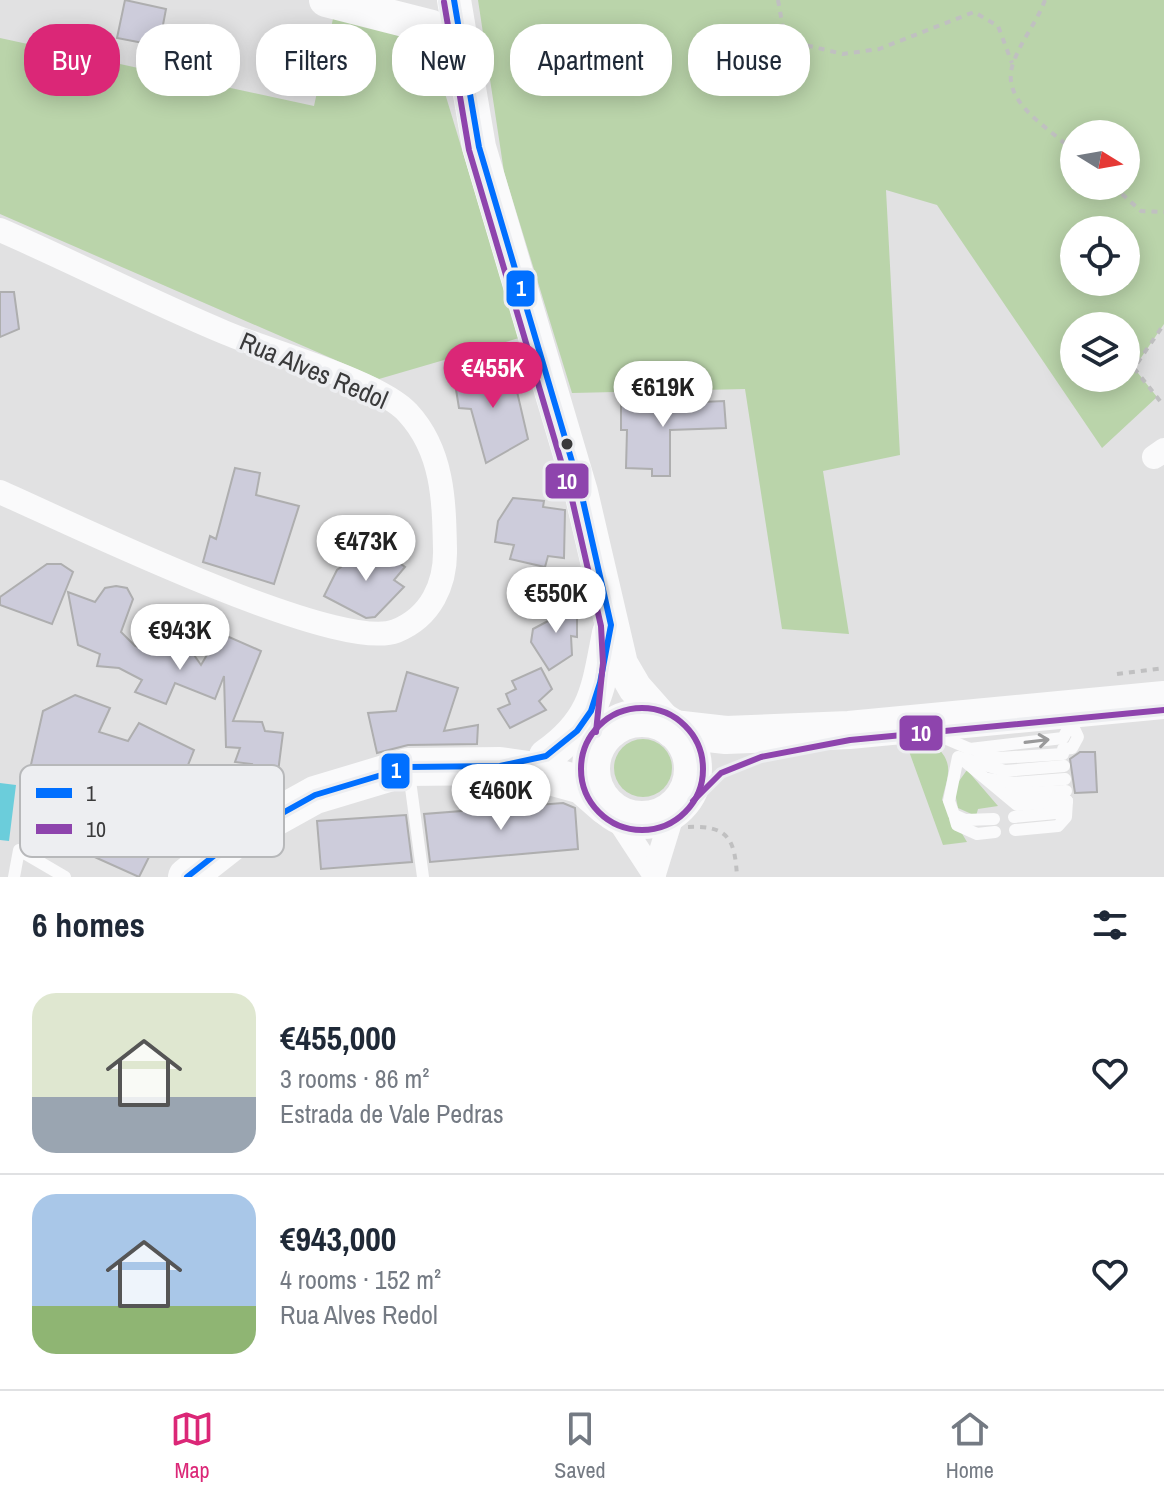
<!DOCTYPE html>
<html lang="en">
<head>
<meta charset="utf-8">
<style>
	body { margin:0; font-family:"Archivo Narrow",sans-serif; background:#f6f6f7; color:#1f2937; height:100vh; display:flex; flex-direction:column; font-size:30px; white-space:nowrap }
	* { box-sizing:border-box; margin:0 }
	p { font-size:26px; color:#747a83 }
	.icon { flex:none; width:44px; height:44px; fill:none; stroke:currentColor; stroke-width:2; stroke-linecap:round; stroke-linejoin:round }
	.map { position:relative; height:877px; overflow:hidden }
	.side { display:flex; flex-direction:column; background:#fff; flex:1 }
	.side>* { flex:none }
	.guide { position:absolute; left:24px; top:24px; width:1116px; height:72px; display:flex; gap:16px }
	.needle { width:52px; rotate:101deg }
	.buttons { position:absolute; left:1060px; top:120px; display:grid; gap:16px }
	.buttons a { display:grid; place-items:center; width:80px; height:80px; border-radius:50%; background:#fff; box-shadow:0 4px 20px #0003; font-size:40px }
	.price { position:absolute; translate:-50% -68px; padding:0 18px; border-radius:28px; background:#fff; color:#222; font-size:26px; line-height:52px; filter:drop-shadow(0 2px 4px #0008) }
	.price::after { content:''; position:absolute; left:50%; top:48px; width:24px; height:18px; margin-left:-12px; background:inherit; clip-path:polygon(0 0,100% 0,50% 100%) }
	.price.on { background:#db2777; color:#fff }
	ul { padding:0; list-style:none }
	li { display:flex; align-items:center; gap:24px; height:200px; padding:0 32px }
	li+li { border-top:2px solid #e0e1e3 }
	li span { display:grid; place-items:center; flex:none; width:224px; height:160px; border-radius:24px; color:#555 }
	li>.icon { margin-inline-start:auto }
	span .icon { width:96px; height:96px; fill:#fffc; stroke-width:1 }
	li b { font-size:34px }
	h2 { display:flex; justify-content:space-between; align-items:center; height:96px; padding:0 32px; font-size:34px }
	.chip { padding:0 28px; border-radius:32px; background:#fff; box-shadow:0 4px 20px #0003; font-size:28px; line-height:72px }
	.chip.on { background:#db2777; color:#fff }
	.tabs { display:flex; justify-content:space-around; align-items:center; height:112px; border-top:2px solid #e0e1e3; background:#fff; font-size:22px; color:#747a83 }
	.tabs a { display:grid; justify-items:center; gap:4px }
	.tabs .on { color:#db2777 }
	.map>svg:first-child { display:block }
</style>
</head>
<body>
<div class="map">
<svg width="1164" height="877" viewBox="0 0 1164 877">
	<rect width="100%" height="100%" fill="#e1e1e2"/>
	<g fill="#bad4aa" fill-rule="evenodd">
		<path d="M478 0H1164V324L1134 368 1157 397 1102 448 937 205 886 190 900 455 823 471 849 634 782 629 745 389 572 393 504 172ZM1074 134H1126V186H1074ZM1074 230H1126V282H1074ZM1074 326H1126V378H1074Z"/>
		<polygon points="334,14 406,28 434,57 519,338 379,379 0,214 0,38 314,106"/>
		<circle cx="643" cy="768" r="29"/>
		<path d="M931 741C955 763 949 771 942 800L967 842 943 845 906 743Z"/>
		<polygon points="967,770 998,806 978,809 976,816 958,808 954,788"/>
	</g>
	<polygon fill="#6bcddb" points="0,783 16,785 9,841 0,840"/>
	<g fill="#cdccdb" stroke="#aeaeaf" stroke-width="2">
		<polygon points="125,0 166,9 159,46 117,38"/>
		<polygon points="0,292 14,292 19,329 0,337"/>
		<polygon points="512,370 528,439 486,463 471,409 459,408 454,377"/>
		<polygon points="621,400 680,400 680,403 724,401 726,428 670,430 670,476 652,476 652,469 626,468 627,430 621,430"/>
		<polygon points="235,468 260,473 256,495 299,506 274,584 203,562 210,536 216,539"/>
		<polygon points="513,498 544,501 543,507 565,510 564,558 548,556 545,567 510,559 514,545 495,542 498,521"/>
		<polygon points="373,544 405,567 394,580 404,587 375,617 366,618 324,596 337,570"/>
		<polygon points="47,564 61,564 73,572 52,624 0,605 0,597"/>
		<polygon points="116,586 127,588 133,599 121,632 135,646 153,652 160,639 180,635 201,665 220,633 261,651 233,721 262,722 265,731 283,733 278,772 273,780 249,781 252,764 235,762 240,748 226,747 224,676 215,699 175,683 166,704 135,692 142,680 119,668 97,666 100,654 78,645 68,592 95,602 105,588"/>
		<polygon points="553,603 577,604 577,637 571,636 572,655 549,670 531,642 533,629 550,620"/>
		<polygon points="541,668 552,689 539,701 546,710 510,728 498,709 510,704 506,694 516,689 512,681"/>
		<polygon points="407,672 458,688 444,731 478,725 477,744 408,745 377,753 368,713 396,711"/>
		<polygon points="75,695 110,708 99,732 128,741 139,723 194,750 174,800 95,791 30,769 43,711"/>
		<polygon points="1080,752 1095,752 1097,792 1075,793 1070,759"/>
		<polygon points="563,803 575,808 578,849 430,862 424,814"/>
		<polygon points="102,812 156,843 139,877 79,850"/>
		<polygon points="406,815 412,862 321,869 317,821"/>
	</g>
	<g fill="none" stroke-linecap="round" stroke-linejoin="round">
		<g stroke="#c0c0c1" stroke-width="4" stroke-dasharray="6 6" stroke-linecap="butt">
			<polyline points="778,0 783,28 793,42 843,54 879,49 974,12 998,26 1012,63"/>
			<path d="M1045 0C1037 22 1022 39 1014 61 997 102 1050 127 1074 152"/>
			<polyline points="1113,186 1141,211 1164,212"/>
			<polyline points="1160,401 1134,368 1164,324"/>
			<polyline points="1117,674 1164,668"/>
			<path d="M688 827C729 825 735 840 737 877"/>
		</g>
		<g stroke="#fafafb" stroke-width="12">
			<polyline points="933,733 970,749 1063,738 1076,714"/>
			<polyline points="1063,749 1072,748 1078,737 1071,722"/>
			<polyline points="977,751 998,758 1063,754"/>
			<polyline points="963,760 1017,805 1067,801"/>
			<polyline points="409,773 423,877"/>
			<polyline points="988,779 1013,783 1065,779"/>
			<polyline points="1005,794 1066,791"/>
			<polyline points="1014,817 1056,813 1067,801"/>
			<polyline points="955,818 957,825 977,834 995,832"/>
			<polyline points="994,819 965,820 954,815 949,801 958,757 1005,771 1064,766"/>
			<polyline points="1015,830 1058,826 1066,817 1067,801"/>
			<polyline points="14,877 19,850 65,877"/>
		</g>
		<g stroke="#fafafb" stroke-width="24">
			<path d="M0 230C76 263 149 301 226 333 268 351 381 382 408 413 443 451 444 500 445 549 446 584 431 617 396 631 338 654 68 522 0 492"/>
			<polyline points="1154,457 1164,450"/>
			<polyline points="614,813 654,874"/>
			<polyline points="654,874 674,809"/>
		</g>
		<g stroke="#fafafb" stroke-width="34">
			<polyline points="326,0 432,27 464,59"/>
			<polyline points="454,0 479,147 581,492 621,664 635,688 666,723"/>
			<path d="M546 756C596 721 598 689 609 633"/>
		</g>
		<g stroke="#fafafb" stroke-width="38">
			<circle cx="642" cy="769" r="51"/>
			<polyline points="673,729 726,735 849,730 1164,700"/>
			<polyline points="187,877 234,840 315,795 408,767 500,766 528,770 582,785 606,806"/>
		</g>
		<g stroke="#edeef1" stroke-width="12">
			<polyline id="bus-1" points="187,877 234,840 315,795 408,767 500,766 546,756 577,731 591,711 600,683 611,625 581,492 479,147 454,0"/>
		</g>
		<g stroke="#edeef1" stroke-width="12">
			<g id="bus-2">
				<polyline points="444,2 469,150 571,495 601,626 603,663 596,732"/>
				<circle cx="642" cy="769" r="61"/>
				<polyline points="693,801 721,773 761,757 850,740 1164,710"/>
			</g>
		</g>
		<use href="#bus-1" stroke="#006fff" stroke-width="6"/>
		<use href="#bus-2" stroke="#8e44ad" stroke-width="6"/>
	</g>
	<defs><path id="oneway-shaft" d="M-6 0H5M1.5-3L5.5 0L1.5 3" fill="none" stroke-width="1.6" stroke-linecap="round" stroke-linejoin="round" transform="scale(2)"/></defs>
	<use stroke="#9a9a9b" href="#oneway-shaft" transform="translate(1037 741) rotate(-7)"/>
	<circle fill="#3a3a3b" stroke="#edeef1" stroke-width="3" cx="567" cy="444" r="7"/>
	<g text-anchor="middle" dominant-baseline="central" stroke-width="7" stroke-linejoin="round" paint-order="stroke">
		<g font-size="26" fill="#3a3a3b" stroke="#edeef1">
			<text transform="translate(314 370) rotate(23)">Rua Alves Redol</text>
		</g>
	</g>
	<rect x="20" y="765" width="264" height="92" rx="12" fill="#edeef1" stroke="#b7b8ba" stroke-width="2"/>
	<rect x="36" y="788" width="36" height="10" fill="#006fff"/>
	<rect x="36" y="824" width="36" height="10" fill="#8e44ad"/>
	<g font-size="22" fill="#3a3a3b">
		<text x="86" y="801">1</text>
		<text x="86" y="837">10</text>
	</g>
	<g stroke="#edeef1" stroke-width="3">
		<rect x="505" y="269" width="31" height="39" rx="8" fill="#006fff"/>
		<rect x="544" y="462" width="46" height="38" rx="8" fill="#8e44ad"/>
		<rect x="898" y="714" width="46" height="38" rx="8" fill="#8e44ad"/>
		<rect x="380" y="752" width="31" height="38" rx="8" fill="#006fff"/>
	</g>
	<g font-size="22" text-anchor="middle" font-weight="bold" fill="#fff">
		<text x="521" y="296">1</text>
		<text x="567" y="489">10</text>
		<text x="921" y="741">10</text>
		<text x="396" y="778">1</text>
	</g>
</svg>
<div class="buttons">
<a><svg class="needle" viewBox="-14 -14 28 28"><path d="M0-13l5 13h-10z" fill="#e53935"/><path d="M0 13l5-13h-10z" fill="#747a83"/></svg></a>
<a><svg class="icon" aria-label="locate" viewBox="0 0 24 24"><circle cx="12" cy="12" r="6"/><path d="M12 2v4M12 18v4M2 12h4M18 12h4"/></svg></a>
<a><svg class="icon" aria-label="layers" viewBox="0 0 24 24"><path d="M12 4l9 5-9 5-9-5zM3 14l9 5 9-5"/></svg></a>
</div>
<b class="price on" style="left:493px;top:410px">€455K</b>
<b class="price" style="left:663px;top:429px">€619K</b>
<b class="price" style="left:366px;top:583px">€473K</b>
<b class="price" style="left:556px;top:635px">€550K</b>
<b class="price" style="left:180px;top:672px">€943K</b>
<b class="price" style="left:501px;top:832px">€460K</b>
<div class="guide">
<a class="chip on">Buy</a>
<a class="chip">Rent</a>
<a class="chip">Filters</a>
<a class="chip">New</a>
<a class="chip">Apartment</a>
<a class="chip">House</a>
</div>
</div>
<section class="side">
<h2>6 homes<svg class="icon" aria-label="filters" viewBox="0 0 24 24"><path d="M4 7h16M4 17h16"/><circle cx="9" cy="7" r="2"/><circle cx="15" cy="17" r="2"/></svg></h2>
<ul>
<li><span style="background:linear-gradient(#dfe7d0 65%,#9aa5b1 0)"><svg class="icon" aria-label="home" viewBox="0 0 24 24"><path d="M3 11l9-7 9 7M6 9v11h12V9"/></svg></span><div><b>€455,000</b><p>3 rooms · 86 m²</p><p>Estrada de Vale Pedras</p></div><svg class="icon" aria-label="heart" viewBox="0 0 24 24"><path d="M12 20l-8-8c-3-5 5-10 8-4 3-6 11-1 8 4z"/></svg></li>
<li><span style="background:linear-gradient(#a9c7e8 70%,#8fb573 0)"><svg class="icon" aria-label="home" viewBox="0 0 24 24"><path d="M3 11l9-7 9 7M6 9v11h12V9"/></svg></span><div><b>€943,000</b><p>4 rooms · 152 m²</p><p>Rua Alves Redol</p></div><svg class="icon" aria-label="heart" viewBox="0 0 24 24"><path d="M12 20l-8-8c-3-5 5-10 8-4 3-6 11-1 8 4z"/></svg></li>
</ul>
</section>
<nav class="tabs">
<a class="on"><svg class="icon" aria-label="map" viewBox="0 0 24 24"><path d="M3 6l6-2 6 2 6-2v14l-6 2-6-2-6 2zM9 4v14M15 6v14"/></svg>Map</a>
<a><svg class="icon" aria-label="saved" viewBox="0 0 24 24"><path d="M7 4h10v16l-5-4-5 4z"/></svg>Saved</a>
<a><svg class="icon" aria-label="home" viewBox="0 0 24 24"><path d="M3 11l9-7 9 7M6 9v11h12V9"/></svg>Home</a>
</nav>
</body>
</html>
